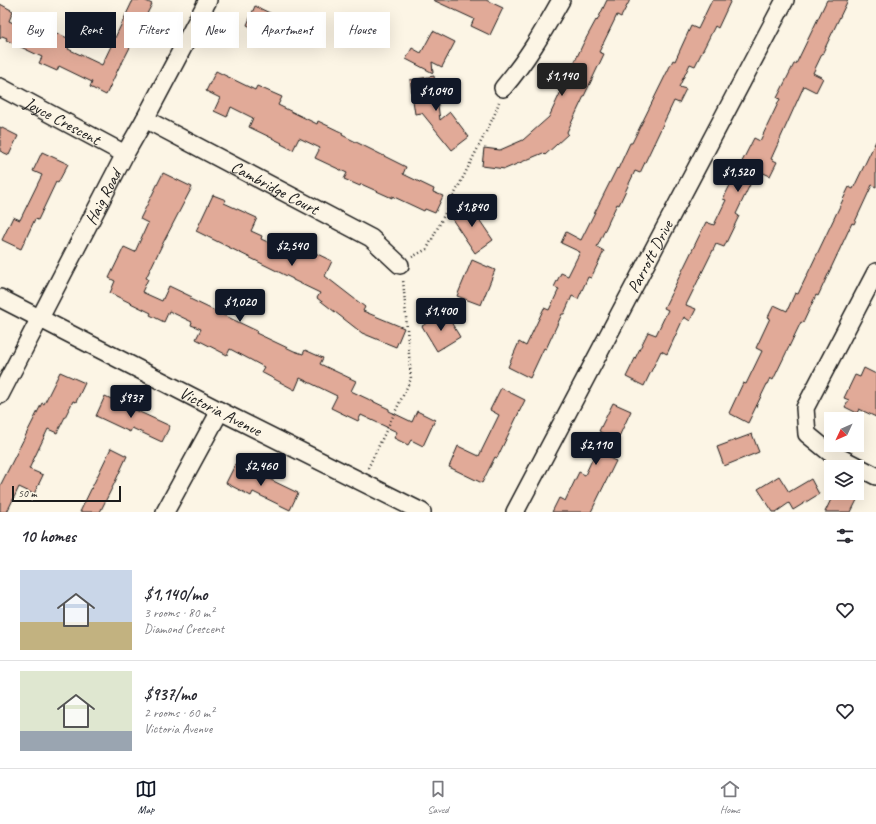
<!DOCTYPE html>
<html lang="en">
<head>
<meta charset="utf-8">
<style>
	body { margin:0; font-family:Caveat,sans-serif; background:#f7f7f7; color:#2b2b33; height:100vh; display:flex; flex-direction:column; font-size:15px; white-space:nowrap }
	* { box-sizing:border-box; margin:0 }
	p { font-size:13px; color:#7c7c81 }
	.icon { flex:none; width:22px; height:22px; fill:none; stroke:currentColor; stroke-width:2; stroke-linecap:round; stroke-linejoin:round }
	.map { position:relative; height:512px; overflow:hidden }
	.details { display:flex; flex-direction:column; background:#fff; flex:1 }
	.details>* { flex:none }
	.top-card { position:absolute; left:12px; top:12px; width:400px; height:36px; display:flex; gap:8px }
	.needle { width:26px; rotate:226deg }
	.controls { position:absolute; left:824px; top:412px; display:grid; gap:8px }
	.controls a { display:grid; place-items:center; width:40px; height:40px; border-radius:0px; background:#fff; box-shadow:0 4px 16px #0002; font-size:20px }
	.scale { position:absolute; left:12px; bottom:10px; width:109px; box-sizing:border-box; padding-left:4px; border:2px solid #1c1c1c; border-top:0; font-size:11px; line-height:14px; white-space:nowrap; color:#1c1c1c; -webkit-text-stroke:3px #fcf5e5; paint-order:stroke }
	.price { position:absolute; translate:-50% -34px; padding:0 9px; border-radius:4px; background:#111827; color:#fff; font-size:13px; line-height:26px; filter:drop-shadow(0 1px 2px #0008) }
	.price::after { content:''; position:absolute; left:50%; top:24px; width:12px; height:9px; margin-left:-6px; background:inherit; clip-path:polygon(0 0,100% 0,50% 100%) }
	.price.current { background:#222; color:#fff }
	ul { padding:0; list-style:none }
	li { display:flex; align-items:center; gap:12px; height:100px; padding:0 20px }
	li+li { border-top:1px solid #e1e1e2 }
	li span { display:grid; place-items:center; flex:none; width:112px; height:80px; border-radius:0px; color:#555 }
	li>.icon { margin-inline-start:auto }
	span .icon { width:48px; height:48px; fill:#fffc; stroke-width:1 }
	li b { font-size:17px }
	h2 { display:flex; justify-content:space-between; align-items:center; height:48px; padding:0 20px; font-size:17px }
	.chip { padding:0 14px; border-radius:0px; background:#fff; box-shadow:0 4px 16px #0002; font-size:14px; line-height:36px }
	.chip.current { background:#111827; color:#fff }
	.menu { display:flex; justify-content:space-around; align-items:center; height:56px; border-top:1px solid #e1e1e2; background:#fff; font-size:11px; color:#7c7c81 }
	.menu a { display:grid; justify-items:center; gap:2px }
	.menu .current { color:#111827 }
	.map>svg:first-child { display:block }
</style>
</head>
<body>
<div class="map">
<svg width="876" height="512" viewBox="0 0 876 512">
	<rect width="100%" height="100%" fill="#fcf5e5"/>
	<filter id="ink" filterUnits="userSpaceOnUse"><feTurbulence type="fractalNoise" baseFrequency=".025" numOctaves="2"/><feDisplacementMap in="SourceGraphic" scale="8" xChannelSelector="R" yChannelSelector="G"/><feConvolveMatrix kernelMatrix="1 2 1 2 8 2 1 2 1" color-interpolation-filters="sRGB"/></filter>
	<g filter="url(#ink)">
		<g fill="#e1aa98" stroke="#1c1c1c">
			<polygon points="133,0 144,0 152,4 122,63 121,63 106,95 90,87 92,82 59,66 57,71 39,63 42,57 6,40 7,38 2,36 0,39 0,4 13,11 9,21 50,40 54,32 72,40 68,49 102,65"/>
			<polygon points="433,0 486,0 503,8 490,35 471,26 474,19"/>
			<polygon points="607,0 630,0 621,17 617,15 599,52 604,54 567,132 568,134 545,155 543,153 505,169 482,166 484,148 500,150 523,140 549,117 583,44 596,20 597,21"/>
			<polygon points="712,0 731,0 718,28 715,26 695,66 690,64 679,87 686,89 679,103 674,101 640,173 635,171 619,205 617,204 597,247 604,251 591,278 588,277 578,299 572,296 564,314 562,314 546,349 544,348 530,378 508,367 519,342 526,346 544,308 549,310 559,289 554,287 561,273 568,276 580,252 561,243 566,232 581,240 617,168 618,169 630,143 632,143 673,60 675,61 691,26 698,29"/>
			<polygon points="827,0 848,0 813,73 823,78 816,92 804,86 771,159 777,162 770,176 757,170 736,214 739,216 724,247 716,244 686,305 696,309 690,321 684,317 667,354 661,351 644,386 626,377 648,332 656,335 668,310 664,308 706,222 714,225 726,200 723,199 754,138 760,141 780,99 777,98 794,64 796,64"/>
			<polygon points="255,6 274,15 265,34 247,25"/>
			<polygon points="296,20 312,28 307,39 291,31"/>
			<polygon points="433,31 455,42 442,67 432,62 433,73 406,59 412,48 421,53"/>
			<polygon points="216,71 255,90 257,86 282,97 278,105 317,124 318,121 343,133 342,135 406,167 403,174 434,189 433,192 443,196 435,213 425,209 424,211 392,196 392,198 361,184 360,186 344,179 347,173 315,158 320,148 299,138 293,150 281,144 282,143 249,127 253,118 231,107 227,117 214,111 220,98 206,91"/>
			<polygon points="434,76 440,120 450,112 469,137 452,150 422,113 415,114 410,80"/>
			<polygon points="0,127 18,136 9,155 0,151"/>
			<polygon points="876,141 876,187 872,185 854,224 852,223 818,296 816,295 803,323 801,322 773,380 770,378 748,423 729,413 743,383 746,384 762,351 756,348 770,318 768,317 774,305 787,311 795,293 798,294 849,187 853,189"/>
			<polygon points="42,152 68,164 58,183 56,182 38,220 35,219 21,249 2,240 13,217 20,220 42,175 33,171"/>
			<polygon points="163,173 192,187 163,243 146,278 148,279 142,292 162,301 169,286 192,297 190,299 257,331 256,333 294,351 303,354 305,350 323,358 320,364 356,381 351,391 389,409 389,411 412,422 417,411 435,420 423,446 411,440 408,445 394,438 397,432 361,415 358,421 331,408 337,396 300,378 295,390 261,372 264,367 251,360 230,349 227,355 196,339 201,329 191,325 192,322 169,311 164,322 150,315 151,313 110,293 115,281 109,278 124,247 135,252 148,223 140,219"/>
			<polygon points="213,195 226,200 224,203 257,218 251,231 262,236 261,239 283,249 288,240 332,261 325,276 365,307 363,311 404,328 396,347 362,333 317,298 320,293 293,280 293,279 196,231"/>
			<polygon points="468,203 493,240 475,253 450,216"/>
			<polygon points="472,260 495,270 481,305 457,296"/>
			<polygon points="445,312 460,337 437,351 422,326"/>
			<polygon points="864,368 876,374 876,417 859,409 857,413 845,407 849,400 844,398 855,375 860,377"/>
			<polygon points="60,372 85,383 76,402 73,401 57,433 48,429 29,469 43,475 34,494 19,487 7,512 0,512 0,486 42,403 44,404"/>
			<polygon points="501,388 525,400 497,458 495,457 482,483 449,467 458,446 479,456 499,415 490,410"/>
			<polygon points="105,396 170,426 162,442 132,428 130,432 96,416"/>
			<polygon points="613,403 631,411 609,458 616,461 591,512 552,512 559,498 565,501 579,472 585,475 604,434 599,431"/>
			<polygon points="752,434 759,452 724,466 717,447"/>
			<polygon points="111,448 127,456 115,482 100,512 80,512"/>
			<polygon points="236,463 298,493 290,510 253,492 251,496 226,483"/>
			<polygon points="779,476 789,492 811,479 819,494 793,510 789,503 776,512 773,512 758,489"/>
			<polygon points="834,493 844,493 857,500 851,512 825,512"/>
		</g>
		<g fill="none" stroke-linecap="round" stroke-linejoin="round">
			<g stroke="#1c1c1c" stroke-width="20">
				<g id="minor">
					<path id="s1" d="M0 87 125 154"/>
					<path d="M503 88C527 60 543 32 561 0"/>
					<path id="s2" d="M145 119 371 238 400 265"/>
					<polyline points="876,272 805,408 807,434 829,452 876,476"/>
					<path id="s3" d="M0 298 220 411 422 512"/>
					<path id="s4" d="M0 395 125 154 145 119 208 0"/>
					<polyline points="165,512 220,411"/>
					<path id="s5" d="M515 512 785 0"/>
				</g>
			</g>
			<g stroke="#1c1c1c" stroke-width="2.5" stroke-dasharray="1 3" stroke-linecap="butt">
				<polyline points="412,257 427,249 494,116 499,102"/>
				<polyline points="368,468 411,379 403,279"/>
			</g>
			<use href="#minor" stroke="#fcf5e5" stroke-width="17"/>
		</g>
	</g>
	<g text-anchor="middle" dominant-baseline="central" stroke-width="3" stroke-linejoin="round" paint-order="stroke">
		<g font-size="17" fill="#1c1c1c" stroke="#fcf5e5">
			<text stroke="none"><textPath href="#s1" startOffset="71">Joyce Crescent</textPath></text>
			<text stroke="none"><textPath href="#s2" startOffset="147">Cambridge Court</textPath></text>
			<text stroke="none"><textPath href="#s4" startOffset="223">Haig Road</textPath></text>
			<text stroke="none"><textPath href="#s5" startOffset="289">Parrott Drive</textPath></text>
			<text stroke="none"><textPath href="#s3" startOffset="248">Victoria Avenue</textPath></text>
		</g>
	</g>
</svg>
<div class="controls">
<a><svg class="needle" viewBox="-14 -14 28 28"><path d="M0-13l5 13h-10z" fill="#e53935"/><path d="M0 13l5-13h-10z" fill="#7c7c81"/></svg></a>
<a><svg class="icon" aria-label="layers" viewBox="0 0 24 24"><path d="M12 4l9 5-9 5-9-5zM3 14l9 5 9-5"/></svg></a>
</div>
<div class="scale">50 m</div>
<b class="price current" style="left:562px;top:97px">$1,140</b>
<b class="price" style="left:436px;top:112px">$1,040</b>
<b class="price" style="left:738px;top:193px">$1,520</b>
<b class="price" style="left:472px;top:228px">$1,840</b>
<b class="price" style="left:292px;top:267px">$2,540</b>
<b class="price" style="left:240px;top:323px">$1,020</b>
<b class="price" style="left:441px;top:332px">$1,400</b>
<b class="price" style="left:131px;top:419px">$937</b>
<b class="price" style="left:596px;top:466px">$2,110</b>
<b class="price" style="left:261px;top:487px">$2,460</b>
<div class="top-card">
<a class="chip">Buy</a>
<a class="chip current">Rent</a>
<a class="chip">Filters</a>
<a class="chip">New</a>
<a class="chip">Apartment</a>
<a class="chip">House</a>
</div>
</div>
<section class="details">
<h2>10 homes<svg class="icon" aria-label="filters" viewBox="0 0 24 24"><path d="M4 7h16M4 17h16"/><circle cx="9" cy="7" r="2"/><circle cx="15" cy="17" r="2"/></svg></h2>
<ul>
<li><span style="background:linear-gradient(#c9d6e8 65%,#c2b280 0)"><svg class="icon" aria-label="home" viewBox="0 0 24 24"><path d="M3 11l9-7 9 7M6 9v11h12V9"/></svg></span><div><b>$1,140/mo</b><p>3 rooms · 80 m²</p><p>Diamond Crescent</p></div><svg class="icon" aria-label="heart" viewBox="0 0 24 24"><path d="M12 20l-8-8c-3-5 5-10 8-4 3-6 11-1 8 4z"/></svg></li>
<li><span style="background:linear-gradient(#dfe7d0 75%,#9aa5b1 0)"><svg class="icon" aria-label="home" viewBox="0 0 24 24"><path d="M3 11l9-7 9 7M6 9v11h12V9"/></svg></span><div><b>$937/mo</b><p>2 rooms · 60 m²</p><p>Victoria Avenue</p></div><svg class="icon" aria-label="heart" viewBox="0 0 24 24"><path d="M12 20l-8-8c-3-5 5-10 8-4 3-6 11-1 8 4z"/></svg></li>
</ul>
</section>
<nav class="menu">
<a class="current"><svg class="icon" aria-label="map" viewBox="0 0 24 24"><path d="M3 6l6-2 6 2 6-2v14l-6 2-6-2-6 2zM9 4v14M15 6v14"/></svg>Map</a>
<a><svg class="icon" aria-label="saved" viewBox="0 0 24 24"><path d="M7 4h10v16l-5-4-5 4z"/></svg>Saved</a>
<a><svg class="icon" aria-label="home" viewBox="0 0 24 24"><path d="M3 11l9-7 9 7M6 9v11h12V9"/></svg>Home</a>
</nav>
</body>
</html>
